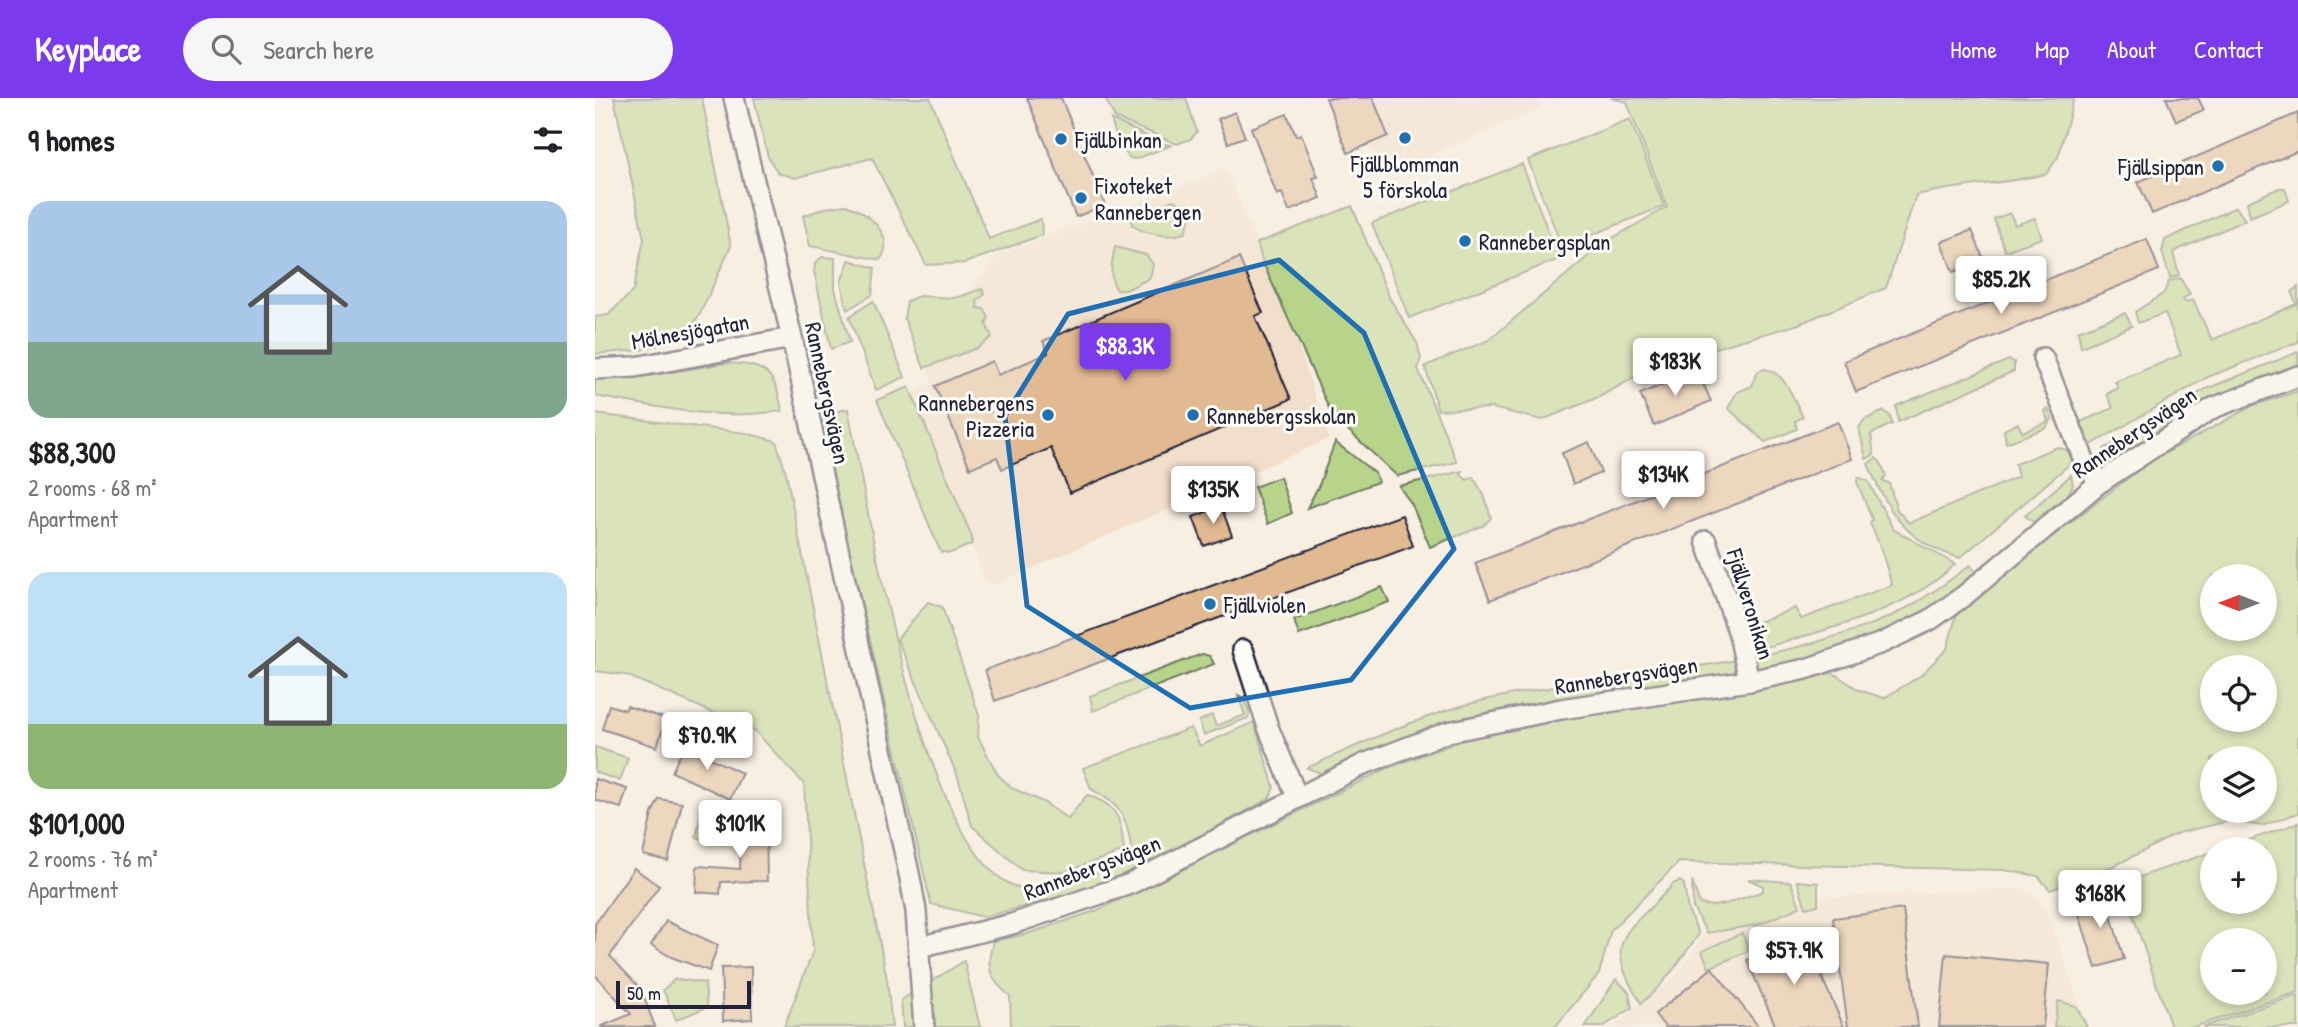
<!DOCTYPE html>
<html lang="en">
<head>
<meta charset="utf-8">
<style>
	body { margin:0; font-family:"Patrick Hand",sans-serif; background:#f6f6f6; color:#202124; height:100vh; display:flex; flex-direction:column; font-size:26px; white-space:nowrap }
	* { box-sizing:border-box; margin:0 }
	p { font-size:23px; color:#757577 }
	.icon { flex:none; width:38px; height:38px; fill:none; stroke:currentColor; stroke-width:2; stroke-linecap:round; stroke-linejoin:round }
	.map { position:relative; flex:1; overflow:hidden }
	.side { display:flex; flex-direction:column; background:#fff; width:595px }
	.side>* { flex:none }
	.needle { width:46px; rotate:270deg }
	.buttons { position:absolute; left:1605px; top:466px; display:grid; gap:14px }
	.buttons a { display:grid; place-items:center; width:77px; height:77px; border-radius:50%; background:#fff; box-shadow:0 4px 10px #0003; font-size:35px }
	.scale { position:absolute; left:21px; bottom:18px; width:135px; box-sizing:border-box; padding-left:7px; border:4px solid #22223b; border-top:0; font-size:19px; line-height:24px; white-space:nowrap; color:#22223b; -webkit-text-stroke:5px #fdfcf7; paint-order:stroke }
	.price { position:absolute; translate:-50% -60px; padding:0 16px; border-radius:7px; background:#fff; color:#222; font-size:23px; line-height:46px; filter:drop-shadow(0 2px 4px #0008) }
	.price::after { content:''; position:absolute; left:50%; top:42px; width:21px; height:16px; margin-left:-10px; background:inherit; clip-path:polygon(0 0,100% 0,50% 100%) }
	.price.current { background:#7c3aed; color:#fff }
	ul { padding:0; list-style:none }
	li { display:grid; align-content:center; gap:14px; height:371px; padding:0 28px }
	li span { display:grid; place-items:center; height:217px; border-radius:21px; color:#555 }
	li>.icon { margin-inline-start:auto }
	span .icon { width:126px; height:126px; fill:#fffc; stroke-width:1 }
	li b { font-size:30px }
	h2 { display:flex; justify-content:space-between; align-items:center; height:84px; padding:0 28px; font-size:30px }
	header { display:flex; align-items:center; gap:42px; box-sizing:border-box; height:98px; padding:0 35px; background:#7c3aed; color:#fff }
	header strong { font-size:33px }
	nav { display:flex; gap:38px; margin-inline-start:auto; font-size:24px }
	.search { width:490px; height:63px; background:#f6f6f6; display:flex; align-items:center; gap:18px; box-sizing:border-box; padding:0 24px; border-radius:38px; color:#757577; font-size:26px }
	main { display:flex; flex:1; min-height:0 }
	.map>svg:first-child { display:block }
</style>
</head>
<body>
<header>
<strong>Keyplace</strong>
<div class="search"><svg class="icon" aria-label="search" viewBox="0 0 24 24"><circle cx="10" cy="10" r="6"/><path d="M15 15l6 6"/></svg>Search here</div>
<nav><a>Home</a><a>Map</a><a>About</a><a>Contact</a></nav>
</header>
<main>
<section class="side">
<h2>9 homes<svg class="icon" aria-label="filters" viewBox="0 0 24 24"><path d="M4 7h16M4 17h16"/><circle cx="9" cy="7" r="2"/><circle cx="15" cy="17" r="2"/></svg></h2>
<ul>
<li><span style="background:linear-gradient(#a9c7e8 65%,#7fa58c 0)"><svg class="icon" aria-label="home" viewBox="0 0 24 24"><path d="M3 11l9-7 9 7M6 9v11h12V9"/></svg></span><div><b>$88,300</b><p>2 rooms · 68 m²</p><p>Apartment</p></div></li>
<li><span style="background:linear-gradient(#bfe0f5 70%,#8fb573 0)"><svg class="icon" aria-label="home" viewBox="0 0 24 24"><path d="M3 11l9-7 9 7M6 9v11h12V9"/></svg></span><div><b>$101,000</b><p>2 rooms · 76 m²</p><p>Apartment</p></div></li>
</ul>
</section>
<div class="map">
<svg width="1703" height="929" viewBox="0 0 1703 929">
	<rect width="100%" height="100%" fill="#f8efe3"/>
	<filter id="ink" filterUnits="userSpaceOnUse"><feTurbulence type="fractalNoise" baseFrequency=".0143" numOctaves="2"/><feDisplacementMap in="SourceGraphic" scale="14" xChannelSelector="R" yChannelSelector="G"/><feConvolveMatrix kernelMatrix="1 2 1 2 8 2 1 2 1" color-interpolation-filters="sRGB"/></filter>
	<g filter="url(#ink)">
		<g fill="#f1dfcb">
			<polygon points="729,0 942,0 945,10 787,79 774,47 752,56"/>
			<polygon points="631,72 698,231 734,341 394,489 312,299 337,287 329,260 401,158"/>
			<polygon points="1419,791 1442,799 1453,819 1493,929 1016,929 1081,879 1116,825 1219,800"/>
		</g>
		<g fill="#b8d48b" stroke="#6d7b63" stroke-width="2" fill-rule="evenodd">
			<polygon points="19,0 107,0 136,148 105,216 88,240 46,252 0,256 0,219 13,217 38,193 49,141"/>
			<polygon points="159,0 335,0 394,141 446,121 447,137 370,165 331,167 277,60 200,80 183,75 173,59"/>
			<polygon points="510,0 591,0 602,34 596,41 582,46 520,20"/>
			<path d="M1016 0H1479L1463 59 1451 76C1408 86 1365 87 1321 97L1291 190 1201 227 1109 253 1042 278 1004 299 947 322 897 310 843 312 830 268 894 242 1009 145 1072 109 1032 4Z"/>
			<polygon points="516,21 568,46 577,47 541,61 535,60 523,45"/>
			<polygon points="1035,21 1069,108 967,149 933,62"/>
			<polygon points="927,66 964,161 814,220 777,125"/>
			<polygon points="1684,90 1690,90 1694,103 1655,119 1652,104"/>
			<path d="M578 102 589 107 596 117 590 135C574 140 551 137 537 127L536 119Z"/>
			<path d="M250 107C271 112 303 139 285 162L215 148 208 118 230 110Z"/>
			<polygon points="757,108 794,199 822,245 826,260 823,271 862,364 802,378 737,317 668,165 662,145"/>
			<polygon points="1641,109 1650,122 1578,154 1584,177 1575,180 1567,154 1570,142"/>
			<polygon points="1415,115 1420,127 1440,120 1447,140 1410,153 1399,121"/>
			<path d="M520 149 551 157 558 166 555 180 531 192H522C513 181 517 162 520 149Z"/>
			<polygon points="227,159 240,160 240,191 255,244 236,251 219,173 220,165"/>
			<polygon points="254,162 280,170 277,197 252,212 246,184"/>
			<polygon points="1585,180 1595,196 1588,201 1590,204 1598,202 1617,242 1701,206 1697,194 1703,189 1703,244 1613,279 1496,347 1485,324 1518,310 1512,296 1523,290 1520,284 1586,257 1570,215 1543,225 1540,214 1569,195 1574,183"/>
			<polygon points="387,191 390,196 382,203 383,210 389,211 394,220 391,226 397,239 382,250 329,270 309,220 312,203 324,198 360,200"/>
			<polygon points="278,203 310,279 281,292 254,219"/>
			<polygon points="1530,215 1537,228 1486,249 1483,233"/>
			<polygon points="1703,254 1703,267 1618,300 1522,358 1511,358 1509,351 1611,291"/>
			<polygon points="1414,262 1419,264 1419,273 1303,324 1301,308"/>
			<path d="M131 265C171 267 180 273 187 313 123 323 63 309 0 298V281H35Z"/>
			<path d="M1170 271C1191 274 1199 303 1208 319L1200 323 1202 331 1170 344 1133 310 1142 294 1157 288 1163 273Z"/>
			<polygon points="314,289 377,439 377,446 356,455 346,454 343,448 282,302"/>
			<path d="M1703 293V715L1667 728 1635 723 1583 735 1521 767 1455 792 1443 778 1409 772 1084 764 1016 832 1004 876 960 929H416L415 898C393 880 391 869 398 843L432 836 503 812 793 670 919 623 1084 601 1238 575 1264 592 1289 600 1325 578 1352 551 1363 511 1554 364 1657 308ZM1617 478H1670V530H1617ZM1617 569H1670V621H1617ZM1617 660H1670V712H1617Z"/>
			<path d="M253 311C273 411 324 736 413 785 449 805 505 773 538 758 531 722 531 709 496 691L488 670 596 630 605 648 659 624 679 689 674 701 569 758 493 792 388 819 336 806 223 317Z"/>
			<polygon points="1453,311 1457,321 1451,330 1411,345 1409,332 1423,325 1427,334 1453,324 1450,313"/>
			<polygon points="1289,313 1295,318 1297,326 1276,336 1279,357 1271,361 1264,330 1269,322"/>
			<polygon points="0,316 151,335 181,343 191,375 292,881 297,929 189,929 218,853 209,686 160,633 31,577 0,573"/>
			<polygon points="740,344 780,375 783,384 712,410 724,387"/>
			<path d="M1462 349 1473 352 1477 364 1365 460C1310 444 1294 415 1273 366L1281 360 1286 365 1291 378 1287 383 1294 385 1302 412 1314 425 1423 379 1420 366Z"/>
			<polygon points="867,373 866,377 872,382 878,379 889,397 896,420 888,428 835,449 817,407 804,388"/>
			<polygon points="1476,377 1478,387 1473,397 1438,424 1430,418"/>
			<polygon points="685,379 697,415 673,426 659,389"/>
			<path d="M1263 379 1273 383 1298 431 1360 466C1321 506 1248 528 1195 542 1183 545 1169 552 1158 550L1153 534 1158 526 1200 510 1206 521 1297 487C1290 466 1286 445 1275 426L1277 421 1262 384Z"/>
			<path d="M1375 467 1381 474C1363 489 1343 507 1322 518 1201 584 1055 584 924 608 855 620 791 646 728 676L712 670C770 644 828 616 890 602 1001 577 1116 574 1225 543 1251 535 1280 527 1304 514 1329 501 1353 484 1375 467Z"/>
			<polygon points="787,489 794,504 704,537 699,522"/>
			<path d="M333 504 347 509 384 617 383 639 403 677 417 690 448 704 473 721 492 697C524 707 526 722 529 753L470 774 427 772 377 728 363 679 302 541Z"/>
			<polygon points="607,556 615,558 619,566 498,613 495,598"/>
			<polygon points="643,597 648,600 655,615 653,620 609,637 604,623 617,617 621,628 650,617"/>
			<polygon points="0,649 33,660 25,683 0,674"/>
			<polygon points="108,708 129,714 126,746 101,739"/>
			<path d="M1703 725V894L1599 929H1576L1527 785 1617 754V803H1670V751H1628ZM1617 842H1670V894H1617Z"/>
			<polygon points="1153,781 1196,784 1205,809 1162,827 1112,835 1098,810 1097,783 1105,806 1118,808 1134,805 1168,793 1168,788"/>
			<path d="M1085 783 1089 786 1093 812 1104 836C1088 858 1068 889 1046 905 1002 837 1037 834 1078 786Z"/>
			<polygon points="1202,783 1223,785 1223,807 1211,810"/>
			<polygon points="1147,835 1154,853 1114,870 1107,853"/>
			<polygon points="369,863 385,929 308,929 306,902"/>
			<polygon points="80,881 110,885 112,909 81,922 68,892"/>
			<polygon points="1021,881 1034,894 1037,910 1008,929 990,929"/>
			<polygon points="1703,897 1703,929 1608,929"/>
			<polygon points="1463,903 1481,908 1492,929 1459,929"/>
		</g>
		<g fill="#e2ba92" stroke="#22223b" stroke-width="2">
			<polygon points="432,0 466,0 510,107 481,119"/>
			<polygon points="731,0 778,0 793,38 753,55"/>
			<polygon points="1571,0 1603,0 1609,12 1581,23"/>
			<polygon points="640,14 650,39 633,45 623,21"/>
			<polygon points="1703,15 1703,53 1557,116 1543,84"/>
			<polygon points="692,16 701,38 706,36 723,79 718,80 726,100 694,113 687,95 682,97 656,30"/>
			<polygon points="1377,132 1389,162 1358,174 1346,144"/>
			<polygon points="1552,141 1564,172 1261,294 1249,263"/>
			<polygon points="644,160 668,215 660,218 696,301 475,395 456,350 407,371 402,359 375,370 340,288 397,263 403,277 453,255 448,243"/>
			<polygon points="1102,272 1116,303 1059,328 1045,296"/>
			<polygon points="1243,324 1257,361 895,502 880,465"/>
			<polygon points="994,344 1006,375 978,386 967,355"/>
			<polygon points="626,408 637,438 609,448 598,419"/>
			<polygon points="807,417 818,448 400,603 390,572"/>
			<polygon points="14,607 30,612 32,608 71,621 62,649 7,631"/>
			<polygon points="89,648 147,675 135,701 77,674"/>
			<polygon points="0,681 32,691 26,710 0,702"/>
			<polygon points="64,701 87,705 73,763 48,757 57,715"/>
			<polygon points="146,717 171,722 172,783 126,784 125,796 101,794 102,768 145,771"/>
			<polygon points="39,770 64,788 15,858 46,891 60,929 5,929 36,916 0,877 0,826"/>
			<polygon points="1509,794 1529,861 1501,870 1480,804"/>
			<polygon points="1308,811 1323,929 1253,929 1238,820"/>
			<polygon points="71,823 123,847 114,873 76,859 56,847"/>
			<polygon points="1208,837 1249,929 1181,929 1152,862"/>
			<polygon points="1351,856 1454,866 1448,929 1344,929"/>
			<polygon points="156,869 157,921 128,923 126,870"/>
			<polygon points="1117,870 1164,929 1070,929 1060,916"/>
		</g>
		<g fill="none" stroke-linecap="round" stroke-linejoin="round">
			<g stroke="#22223b" stroke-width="24">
				<g id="minor">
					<polyline points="139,0 197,240 315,780 321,813 329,929"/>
					<polyline points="1448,260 1489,362 1504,385"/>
					<polyline points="0,271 40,269 197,240"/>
					<polyline points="1111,443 1144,536 1154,583"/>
					<polyline points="648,552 673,629 702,699"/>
					<polyline points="324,849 417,826 535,786 769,666 853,634 966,611 1154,583 1211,571 1287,545 1335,522 1370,497 1504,385 1618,310 1703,278"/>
				</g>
			</g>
			<use href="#minor" stroke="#fdfcf7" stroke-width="19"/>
		</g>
	</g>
	<path d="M0 0H1703V929H0ZM684 162 769 235 859 451 756 582 595 610 432 508 410 318 473 216Z" fill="#f8efe3" fill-opacity=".55" fill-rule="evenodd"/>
	<path fill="none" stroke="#1f6fb2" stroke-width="5" stroke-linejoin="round" d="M684 162 769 235 859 451 756 582 595 610 432 508 410 318 473 216Z"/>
	<g fill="#1f6fb2" stroke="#fdfcf7" stroke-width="2.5">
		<circle cx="810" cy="40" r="7"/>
		<circle cx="466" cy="41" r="7"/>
		<circle cx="1623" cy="68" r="7"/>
		<circle cx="486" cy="100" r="7"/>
		<circle cx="870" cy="143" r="7"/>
		<circle cx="453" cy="317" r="7"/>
		<circle cx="598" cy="317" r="7"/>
		<circle cx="615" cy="506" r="7"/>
	</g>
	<g text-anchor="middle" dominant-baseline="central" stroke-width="6" stroke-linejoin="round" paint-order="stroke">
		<g font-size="23" fill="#22223b" stroke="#fdfcf7" text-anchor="start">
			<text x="480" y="41">Fjällbinkan</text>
			<text x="810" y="65" text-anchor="middle">Fjällblomman<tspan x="810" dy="26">5 förskola</tspan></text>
			<text x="1609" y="68" text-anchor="end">Fjällsippan</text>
			<text x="500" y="87">Fixoteket<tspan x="500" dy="26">Rannebergen</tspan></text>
			<text x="884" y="143">Rannebergsplan</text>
			<text x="439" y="304" text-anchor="end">Rannebergens<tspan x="439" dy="26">Pizzeria</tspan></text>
			<text x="612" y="317">Rannebergsskolan</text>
			<text x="629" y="506">Fjällviolen</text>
		</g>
		<g font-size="23" fill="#22223b" stroke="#fdfcf7">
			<text transform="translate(95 233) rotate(-10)">Mölnesjögatan</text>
			<text transform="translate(233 295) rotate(78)">Rannebergsvägen</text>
			<text transform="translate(1539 334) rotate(-34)">Rannebergsvägen</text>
			<text transform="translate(1156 506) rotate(73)">Fjällveronikan</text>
			<text transform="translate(1031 577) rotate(-9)">Rannebergsvägen</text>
			<text transform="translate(497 769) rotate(-21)">Rannebergsvägen</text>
		</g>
	</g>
</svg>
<div class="buttons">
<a><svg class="needle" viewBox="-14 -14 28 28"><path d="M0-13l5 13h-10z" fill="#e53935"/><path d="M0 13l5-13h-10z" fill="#757577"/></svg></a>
<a><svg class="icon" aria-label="locate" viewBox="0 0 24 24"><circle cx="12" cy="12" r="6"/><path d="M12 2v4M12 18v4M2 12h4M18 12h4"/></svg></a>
<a><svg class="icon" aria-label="layers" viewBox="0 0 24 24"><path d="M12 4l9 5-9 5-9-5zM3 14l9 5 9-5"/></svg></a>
<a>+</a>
<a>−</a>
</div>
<div class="scale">50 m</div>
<b class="price" style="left:1406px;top:218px">$85.2K</b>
<b class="price current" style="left:530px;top:285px">$88.3K</b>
<b class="price" style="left:1080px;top:300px">$183K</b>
<b class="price" style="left:1068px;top:413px">$134K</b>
<b class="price" style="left:618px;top:428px">$135K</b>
<b class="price" style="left:112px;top:674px">$70.9K</b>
<b class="price" style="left:145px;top:762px">$101K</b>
<b class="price" style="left:1505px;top:832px">$168K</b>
<b class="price" style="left:1199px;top:889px">$57.9K</b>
</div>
</main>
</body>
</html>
